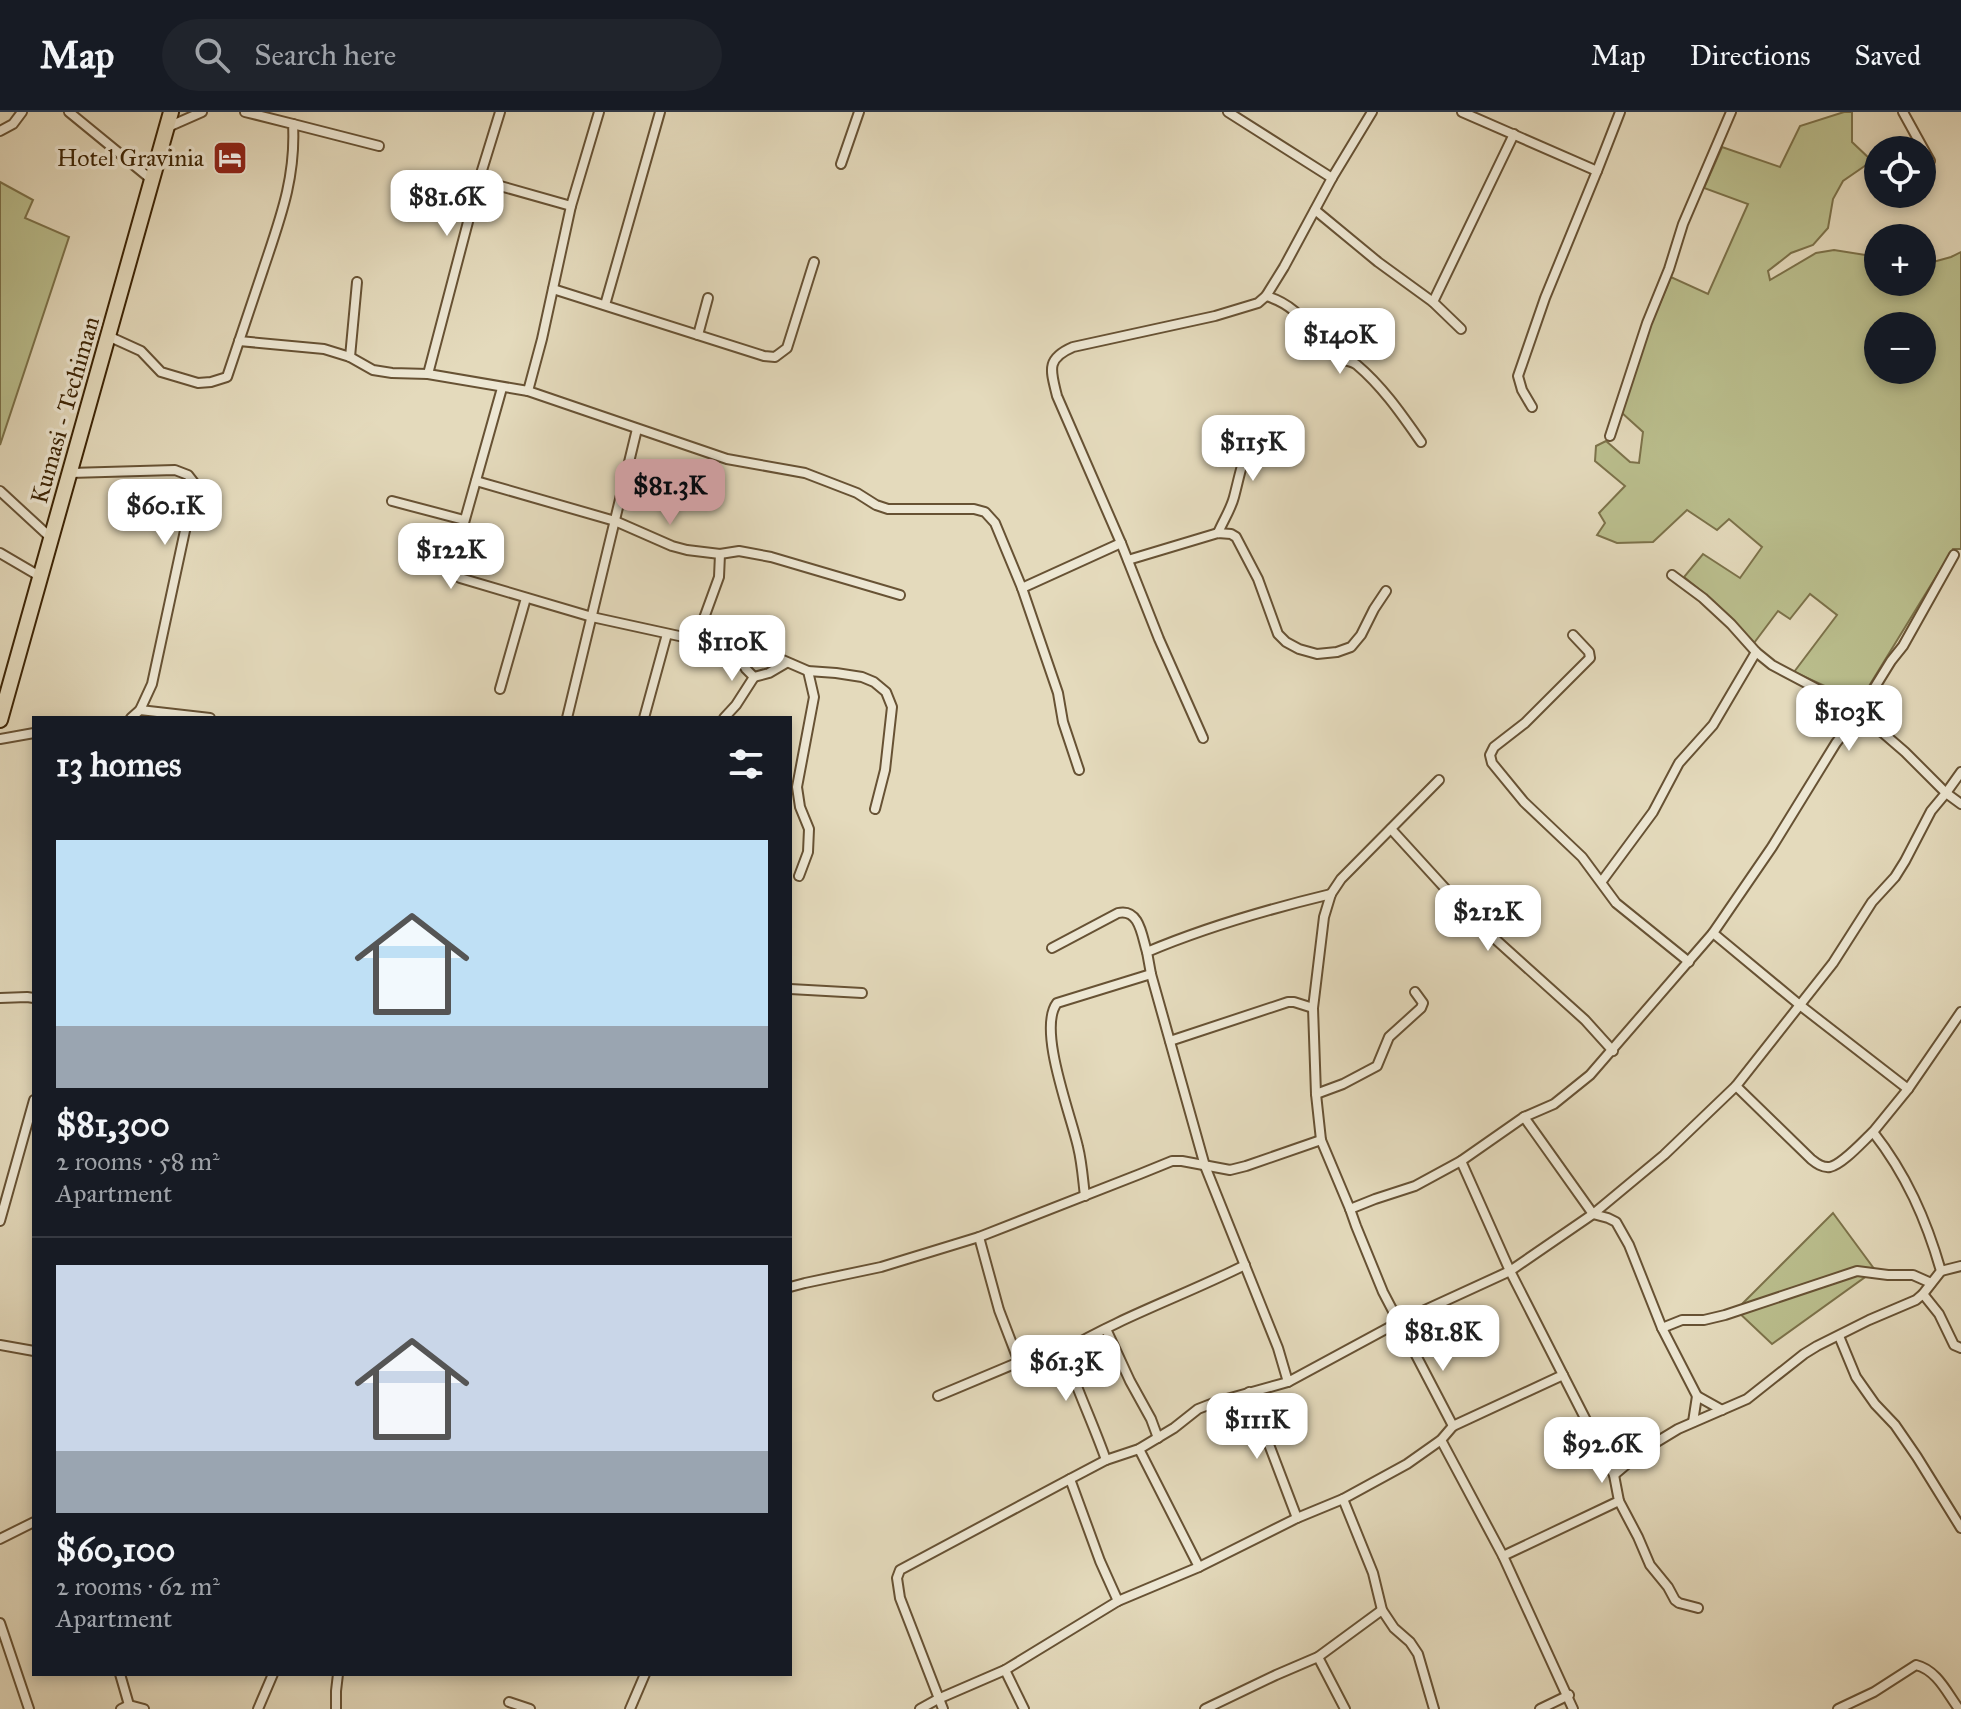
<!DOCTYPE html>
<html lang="en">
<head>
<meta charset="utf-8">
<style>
	body { margin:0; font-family:"IM FELL Great Primer",serif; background:#20242c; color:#f1f3f6; height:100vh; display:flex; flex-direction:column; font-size:30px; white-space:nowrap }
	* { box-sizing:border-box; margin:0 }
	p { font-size:26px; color:#9ea1a6 }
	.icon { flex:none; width:44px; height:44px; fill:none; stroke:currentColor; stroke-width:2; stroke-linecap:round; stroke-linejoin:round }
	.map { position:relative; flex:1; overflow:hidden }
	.drawer { position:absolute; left:32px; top:604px; width:760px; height:960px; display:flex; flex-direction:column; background:#171b24; border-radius:0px; box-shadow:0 4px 12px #0003 }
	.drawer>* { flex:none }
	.buttons { position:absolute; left:1864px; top:24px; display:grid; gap:16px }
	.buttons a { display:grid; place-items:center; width:72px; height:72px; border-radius:50%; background:#171b24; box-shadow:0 4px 12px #0003; font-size:40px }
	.price { position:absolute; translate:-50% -68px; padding:0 18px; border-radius:16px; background:#fff; color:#222; font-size:26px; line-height:52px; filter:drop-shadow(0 2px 4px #0008) }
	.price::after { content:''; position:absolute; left:50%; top:48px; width:24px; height:18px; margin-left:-12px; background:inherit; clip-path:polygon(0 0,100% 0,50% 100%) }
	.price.active { background:#c59692; color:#111 }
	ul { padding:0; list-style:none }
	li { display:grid; align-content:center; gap:16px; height:424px; padding:0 24px }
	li+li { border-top:2px solid #363941 }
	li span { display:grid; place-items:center; height:248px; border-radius:0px; color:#555 }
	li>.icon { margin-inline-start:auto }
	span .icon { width:144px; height:144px; fill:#fffc; stroke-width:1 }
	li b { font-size:34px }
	h2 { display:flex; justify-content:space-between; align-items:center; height:96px; padding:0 24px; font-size:34px }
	header { display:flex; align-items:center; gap:48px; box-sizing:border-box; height:112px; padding:0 40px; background:#171b24; border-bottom:2px solid #363941 }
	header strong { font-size:38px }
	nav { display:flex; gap:44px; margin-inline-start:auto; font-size:28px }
	.search { width:560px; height:72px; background:#20242c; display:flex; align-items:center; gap:20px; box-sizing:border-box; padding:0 28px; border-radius:44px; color:#9ea1a6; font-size:30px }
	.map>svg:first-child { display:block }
</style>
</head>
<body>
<header>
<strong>Map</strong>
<div class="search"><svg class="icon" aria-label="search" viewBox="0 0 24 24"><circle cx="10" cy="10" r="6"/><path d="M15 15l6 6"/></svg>Search here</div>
<nav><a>Map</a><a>Directions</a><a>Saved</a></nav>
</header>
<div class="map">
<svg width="1961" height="1597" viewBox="0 0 1961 1597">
	<rect width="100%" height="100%" fill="#e4dabc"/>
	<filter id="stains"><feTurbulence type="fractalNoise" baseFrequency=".0025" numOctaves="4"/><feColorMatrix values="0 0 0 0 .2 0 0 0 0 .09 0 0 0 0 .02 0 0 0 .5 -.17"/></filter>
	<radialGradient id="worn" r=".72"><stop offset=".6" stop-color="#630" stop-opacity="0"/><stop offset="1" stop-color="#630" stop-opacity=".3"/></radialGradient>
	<g fill="#babe8d" stroke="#7c724a" stroke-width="2" fill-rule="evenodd">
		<path d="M1844 0H1852V30L1872 49 1843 69 1833 87 1828 116 1813 133 1791 141 1768 159 1770 168 1816 141 1834 138 1878 145V170H1922V153L1951 145 1961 140V437H1953L1858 592 1829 576 1794 560 1837 503 1810 482 1790 507 1778 499 1754 531 1711 487 1684 465 1703 442 1740 466 1762 435 1729 407 1717 418 1687 398 1653 430 1617 431 1597 423 1605 411 1599 401 1625 374 1595 349 1596 334 1606 329 1630 350 1639 351 1643 320 1622 301 1644 229 1671 165 1708 182 1748 92 1704 76 1722 35 1780 55 1800 14ZM1878 214H1922V258H1878Z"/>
		<polygon points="0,70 33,88 25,106 69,125 0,333"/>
		<polygon points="1833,1101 1875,1158 1772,1232 1736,1198"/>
	</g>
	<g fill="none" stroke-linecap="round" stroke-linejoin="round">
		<g stroke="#675234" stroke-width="12">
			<g id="street">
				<polyline points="69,0 152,68"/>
				<polyline points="599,0 571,94 542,227 528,279 727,347 805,361 857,381 876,393 888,397 974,397 985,400 995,411 1022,476 1058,581 1063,610 1079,658"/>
				<polyline points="1228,0 1332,66"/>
				<polyline points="1462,0 1597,59 1545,186 1518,264 1522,278 1532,295"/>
				<polyline points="1903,0 1930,49"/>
				<polyline points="293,12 379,34"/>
				<polyline points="168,15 202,0"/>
				<polyline points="0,19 13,12 22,0"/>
				<polyline points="841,52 859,0"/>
				<polyline points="1597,59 1620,0"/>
				<polyline points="479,68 571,94"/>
				<polyline points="1315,98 1378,150 1433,190"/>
				<polyline points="553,177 764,244 775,245 787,236 814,150"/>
				<path d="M1266 184C1301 194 1311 221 1336 244 1342 250 1350 247 1357 253 1383 275 1402 303 1421 330"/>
				<polyline points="605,193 660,0"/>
				<polyline points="1461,217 1433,190 1514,22"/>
				<polyline points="698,223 708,186"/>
				<path d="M108 224 141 239 161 260 198 271 211 270 227 265C239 229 251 194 263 158 280 107 296 66 293 12L245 0"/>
				<polyline points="239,229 324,237 350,245 373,258 392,261 428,262 528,279"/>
				<polyline points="350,245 357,170"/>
				<polyline points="428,262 479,68 500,0"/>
				<polyline points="502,276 453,450 452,460 460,466 592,505 734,536 755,538 771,543 808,559 836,561 862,565 874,570 886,580 892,595 885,658 875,697"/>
				<polyline points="1610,324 1647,211 1669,157 1683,112 1731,0"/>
				<polyline points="70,361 175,358 188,363 195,372 152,572 140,598 131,606"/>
				<polyline points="476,369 615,409 672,434 687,438 720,442"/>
				<polyline points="0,379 51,426"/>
				<polyline points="392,389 464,408"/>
				<path d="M1218 421C1223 409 1231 397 1234 385 1245 343 1241 338 1281 313"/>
				<polyline points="1121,431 1159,527 1203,626"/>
				<polyline points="0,441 41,465"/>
				<polyline points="1128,448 1218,421 1231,422 1236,425 1258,467 1278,522 1286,530 1299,537 1317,542 1337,540 1351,535 1361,523 1374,497 1386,479"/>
				<polyline points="1672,463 1703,486 1731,512 1756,540 1772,553 1823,580 1883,621 1905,640 1946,681 1961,692"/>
				<path d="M1022 476 1121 431 1057 284C1051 259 1045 247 1073 235L1215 204 1258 191 1266 184 1284 155 1332 66 1372 0"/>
				<polyline points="1573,523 1589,540 1590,546 1525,611 1494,635 1490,643 1492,651 1524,690 1582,745 1616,791 1689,850"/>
				<polyline points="696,528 719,465 720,442 739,439 771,445 900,483"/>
				<polyline points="754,565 769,561 786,551"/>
				<polyline points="500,577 526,486"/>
				<polyline points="140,598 210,606"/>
				<polyline points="567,606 637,317"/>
				<polyline points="644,606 667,522"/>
				<polyline points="724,606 736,593 754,565 746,557 734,536"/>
				<polyline points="0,627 34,621"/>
				<polyline points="1391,717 1474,808 1585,908 1613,939"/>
				<polyline points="799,764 808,740 809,717 800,695 797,675 814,585 808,559"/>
				<polyline points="1602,769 1653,700 1679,651 1713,613 1756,540"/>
				<path d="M1331 782C1269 797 1206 815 1147 840L1151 862 1205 1054 1278 1236 1288 1270 1399 1210 1510 1159 1593 1102 1664 1043 1736 974 1811 1047C1816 1051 1822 1056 1830 1055 1843 1052 1863 1029 1873 1020"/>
				<polyline points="1713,821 1772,735 1836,631 1857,604 1891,549 1903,534 1954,443"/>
				<path d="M1052 836 1118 801C1140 796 1142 825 1147 840"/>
				<polyline points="790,877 862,881"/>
				<polyline points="0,886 27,885 34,886"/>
				<polyline points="1170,929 1288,890 1294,890 1313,896"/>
				<polyline points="1736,974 1833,851 1872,790 1895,765 1905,749 1931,699 1946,681 1961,660"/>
				<polyline points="1316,982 1343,972 1377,954 1389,925 1421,896 1423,891 1415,880"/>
				<polyline points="1524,1005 1554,992 1590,963 1713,821 1801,894 1908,977"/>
				<polyline points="1321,1028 1316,982 1313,896 1324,805 1331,782 1341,767 1439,668"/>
				<path d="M1085 1084C1083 1068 1082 1051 1078 1035 1071 1003 1037 917 1057 891L1151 862"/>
				<polyline points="1350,1097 1375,1087 1415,1074 1461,1049"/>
				<polyline points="0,1109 34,988"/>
				<polyline points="979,1125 999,1198 1019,1250"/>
				<polyline points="1941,1159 1961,1154"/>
				<polyline points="790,1175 805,1171 881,1155 979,1125 1140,1062 1172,1049 1182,1049 1230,1058 1246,1054 1321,1028 1350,1097 1356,1114 1383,1180 1453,1314 1563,1263 1510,1159 1461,1049 1524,1005 1593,1102 1608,1106 1616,1110 1629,1133 1662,1216 1697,1284 1693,1310"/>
				<polyline points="1923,1182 1939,1202 1954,1233 1961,1236"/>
				<polyline points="1662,1216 1682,1208 1704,1208 1725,1203 1857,1159 1888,1163 1913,1163 1931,1171"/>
				<polyline points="1106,1217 1130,1269 1151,1307 1158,1326"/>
				<polyline points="1839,1224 1856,1265 1875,1292 1895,1313 1917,1345 1961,1416"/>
				<polyline points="0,1233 34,1239"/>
				<path d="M1064 1239C1121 1205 1185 1183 1245 1153"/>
				<path d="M1563 1263 1614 1363 1645 1337 1678 1317 1747 1287 1804 1242 1817 1234 1869 1208 1916 1188 1923 1182 1941 1159C1926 1107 1906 1062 1873 1020L1908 977 1961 900"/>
				<polyline points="1249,1280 1297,1406"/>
				<path d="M938 1284 1019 1250 1064 1239C1076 1276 1093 1311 1106 1348"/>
				<polyline points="1697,1284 1722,1298"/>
				<polyline points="1441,1328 1503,1444 1573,1597"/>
				<polyline points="1139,1337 1199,1455"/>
				<polyline points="1343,1387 1373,1461 1382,1498 1394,1516 1410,1530 1418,1542 1434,1597"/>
				<polyline points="1619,1389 1638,1425 1650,1453 1668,1475 1675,1488 1679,1491 1698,1496"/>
				<polyline points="0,1427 34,1410"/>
				<polyline points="1503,1444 1619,1389 1614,1363"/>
				<polyline points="1118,1489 1100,1449 1070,1367 1106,1348 1139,1337 1174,1316 1198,1297 1216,1290 1288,1270"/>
				<polyline points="0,1511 29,1597"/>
				<polyline points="1318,1545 1345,1597"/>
				<polyline points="1005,1558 1024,1597"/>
				<polyline points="120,1562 129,1593"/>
				<polyline points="509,1590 530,1597"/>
				<polyline points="121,1597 129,1593 144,1597"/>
				<polyline points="258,1597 273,1562"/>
				<polyline points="336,1597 336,1579 338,1562"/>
				<polyline points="630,1597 645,1562"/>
				<polyline points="920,1597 938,1587 1005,1558 1118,1489 1199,1455 1297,1406 1343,1387 1407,1352 1441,1328 1453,1314"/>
				<polyline points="943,1597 900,1486 897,1466 900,1458 1070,1367"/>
				<polyline points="1205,1597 1276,1563 1318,1545 1382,1498"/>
				<polyline points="1540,1597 1569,1583"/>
				<path d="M1838 1597 1874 1580 1916 1553C1937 1558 1947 1581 1959 1597"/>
			</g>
		</g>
		<g stroke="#3d2506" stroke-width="18">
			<polyline id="highway" points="0,608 171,0"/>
		</g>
		<use href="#street" stroke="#ede7d3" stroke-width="8"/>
		<use href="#highway" stroke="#e4dabc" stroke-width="14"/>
	</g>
	<defs>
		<g id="hotel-square" transform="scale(1.8)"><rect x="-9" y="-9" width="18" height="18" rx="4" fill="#8f2418" stroke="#ede7d3"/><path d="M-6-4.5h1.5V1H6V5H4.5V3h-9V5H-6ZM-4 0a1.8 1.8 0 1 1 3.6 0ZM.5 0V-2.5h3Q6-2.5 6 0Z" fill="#fff"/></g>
	</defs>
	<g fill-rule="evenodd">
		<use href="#hotel-square" x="230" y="46"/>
	</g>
	<g text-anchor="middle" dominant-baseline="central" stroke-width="7" stroke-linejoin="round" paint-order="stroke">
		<g font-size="24" fill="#3d2506" stroke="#ede7d3" text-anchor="end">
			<text x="204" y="46">Hotel Gravinia</text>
		</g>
		<g font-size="24" fill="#3d2506" stroke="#ede7d3">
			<text transform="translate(65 298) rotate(-74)">Kumasi - Techiman</text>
		</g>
	</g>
	<rect width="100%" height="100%" filter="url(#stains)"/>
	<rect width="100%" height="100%" fill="url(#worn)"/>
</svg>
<div class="buttons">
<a><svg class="icon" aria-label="locate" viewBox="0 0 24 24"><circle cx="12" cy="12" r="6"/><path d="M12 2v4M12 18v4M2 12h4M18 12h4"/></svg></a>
<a>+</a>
<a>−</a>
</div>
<b class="price" style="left:447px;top:126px">$81.6K</b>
<b class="price" style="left:1340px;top:264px">$140K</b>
<b class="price" style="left:1253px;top:371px">$115K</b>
<b class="price active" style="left:670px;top:415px">$81.3K</b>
<b class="price" style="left:165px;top:435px">$60.1K</b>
<b class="price" style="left:451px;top:479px">$122K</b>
<b class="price" style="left:732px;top:571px">$110K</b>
<b class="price" style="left:1849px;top:641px">$103K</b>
<b class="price" style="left:1488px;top:841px">$212K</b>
<b class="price" style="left:1443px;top:1261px">$81.8K</b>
<b class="price" style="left:1066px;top:1291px">$61.3K</b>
<b class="price" style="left:1257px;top:1349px">$111K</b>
<b class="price" style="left:1602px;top:1373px">$92.6K</b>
<section class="drawer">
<h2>13 homes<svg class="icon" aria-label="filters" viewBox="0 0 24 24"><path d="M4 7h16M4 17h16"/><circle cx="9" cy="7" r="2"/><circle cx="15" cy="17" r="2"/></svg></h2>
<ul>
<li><span style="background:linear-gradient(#bfe0f5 75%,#9aa5b1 0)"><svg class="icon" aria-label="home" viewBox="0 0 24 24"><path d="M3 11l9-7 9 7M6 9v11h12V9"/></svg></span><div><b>$81,300</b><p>2 rooms · 58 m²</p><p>Apartment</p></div></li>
<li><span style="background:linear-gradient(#c9d6e8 75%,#9aa5b1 0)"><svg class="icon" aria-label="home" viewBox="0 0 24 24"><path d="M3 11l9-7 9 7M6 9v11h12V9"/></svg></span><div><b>$60,100</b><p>2 rooms · 62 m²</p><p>Apartment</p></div></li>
</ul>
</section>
</div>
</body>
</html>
